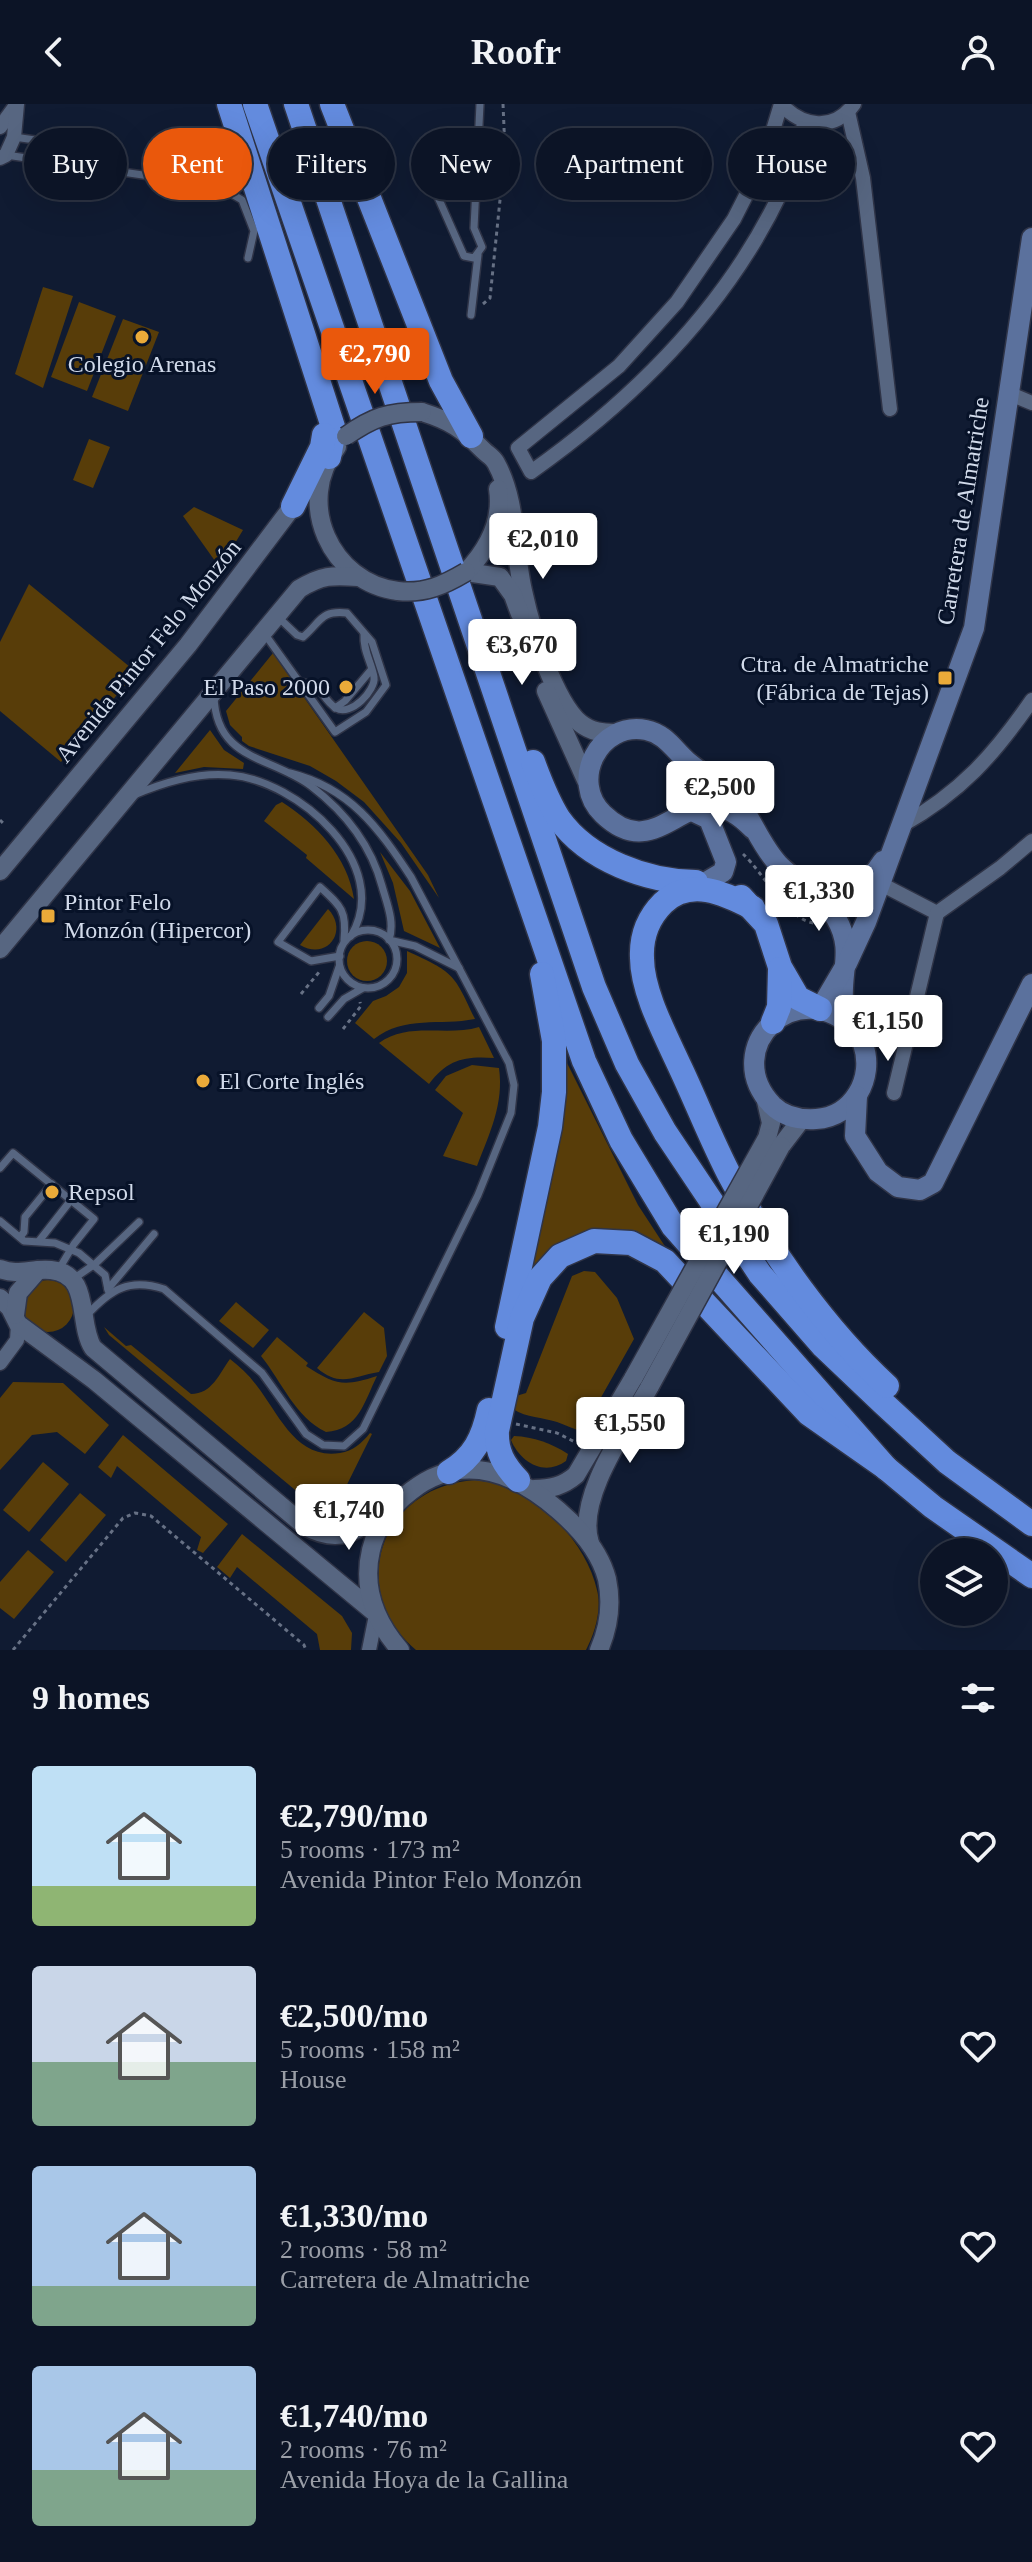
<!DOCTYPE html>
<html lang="en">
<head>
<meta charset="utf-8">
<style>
	body { margin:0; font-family:"Times New Roman",serif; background:#151d2e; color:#f1f3f6; height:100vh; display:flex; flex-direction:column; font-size:30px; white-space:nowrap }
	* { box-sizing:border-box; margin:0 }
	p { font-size:26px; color:#9a9ea7 }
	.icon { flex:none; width:44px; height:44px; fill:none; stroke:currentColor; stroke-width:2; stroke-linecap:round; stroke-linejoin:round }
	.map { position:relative; height:1546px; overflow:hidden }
	.side { display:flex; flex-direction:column; background:#0c1426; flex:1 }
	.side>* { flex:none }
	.guide { position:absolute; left:24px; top:24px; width:984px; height:72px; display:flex; gap:16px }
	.tools { position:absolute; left:920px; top:1434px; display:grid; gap:16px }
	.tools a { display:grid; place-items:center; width:88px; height:88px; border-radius:50%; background:#0c1426; box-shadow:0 8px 32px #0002,0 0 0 2px #2c3343; font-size:40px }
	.price { position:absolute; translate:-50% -68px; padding:0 18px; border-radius:8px; background:#fff; color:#222; font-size:26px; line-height:52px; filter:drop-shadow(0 2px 4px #0008) }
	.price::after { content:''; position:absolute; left:50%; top:48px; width:24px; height:18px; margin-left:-12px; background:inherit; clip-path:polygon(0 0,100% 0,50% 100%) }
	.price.on { background:#ea580c; color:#fff }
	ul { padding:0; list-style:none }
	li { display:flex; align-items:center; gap:24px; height:200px; padding:0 32px }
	li span { display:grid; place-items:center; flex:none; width:224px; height:160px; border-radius:8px; color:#555 }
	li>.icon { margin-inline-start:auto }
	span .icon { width:96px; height:96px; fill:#fffc; stroke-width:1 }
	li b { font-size:34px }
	h2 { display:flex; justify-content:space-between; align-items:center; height:96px; padding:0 32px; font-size:34px }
	.tag { padding:0 28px; border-radius:36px; background:#0c1426; box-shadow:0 8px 32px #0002,0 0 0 2px #2c3343; font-size:28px; line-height:72px }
	.tag.on { background:#ea580c; color:#fff }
	header { display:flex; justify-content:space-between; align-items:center; height:104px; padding:0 32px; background:#0c1426; font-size:36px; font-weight:600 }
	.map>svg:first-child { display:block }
</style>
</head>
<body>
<header><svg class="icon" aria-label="back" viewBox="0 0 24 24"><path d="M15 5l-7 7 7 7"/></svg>Roofr<svg class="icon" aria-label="person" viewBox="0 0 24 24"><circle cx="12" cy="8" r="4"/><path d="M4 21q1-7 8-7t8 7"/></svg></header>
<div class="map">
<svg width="1032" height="1546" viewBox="0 0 1032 1546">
	<rect width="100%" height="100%" fill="#101b32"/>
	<g fill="#583d09">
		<polygon points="43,183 73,192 43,284 15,270"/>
		<polygon points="79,198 116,212 87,287 51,273"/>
		<polygon points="123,215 159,228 128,307 92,293"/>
		<polygon points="89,335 110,343 93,384 73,376"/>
		<polygon points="194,403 243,426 220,464 183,412"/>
		<polygon points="29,480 136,568 61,658 0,607 0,538"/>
		<polygon points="273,549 428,771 439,794 401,739 364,698 336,677 310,662 249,642 242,637 242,633 230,621 226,607"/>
		<polygon points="210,626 224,646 244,659 243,665 204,663 175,669"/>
		<path d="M282 698C316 720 348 753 354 795L306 754 307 751 264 717 276 701Z"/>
		<polygon points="380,748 410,787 440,844 404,827 393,779"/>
		<path d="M328 805C349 827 327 857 300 841Z"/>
		<circle cx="367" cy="857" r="20"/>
		<path d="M407 847C454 869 453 868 475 915 440 922 405 911 374 935L355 919 373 897 386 892 399 883 407 869Z"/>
		<path d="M479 923 494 954C465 952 448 955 429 980L379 939C409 917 446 933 479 923Z"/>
		<polygon points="561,947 638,1101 670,1150 609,1126 529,1179"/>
		<path d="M472 961 499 964C504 1000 490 1028 477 1062L443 1052 463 1009 435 986 446 972Z"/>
		<path d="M584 1167 595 1168 617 1194 634 1235 582 1327C573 1325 566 1321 557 1318 542 1313 527 1314 513 1305L516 1292 526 1289 572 1172Z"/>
		<circle cx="48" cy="1202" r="26"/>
		<polygon points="236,1198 269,1226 253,1244 219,1217"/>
		<path d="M364 1208 384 1224 387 1252 379 1268C354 1272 340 1284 317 1264Z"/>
		<path d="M104 1223 126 1242 131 1241 191 1290C212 1290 219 1270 230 1255 240 1263 249 1271 257 1282 279 1310 296 1356 340 1349 353 1347 362 1339 370 1329L372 1330 330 1415 109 1231Z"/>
		<path d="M277 1233 308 1259 306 1262C336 1281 343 1283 377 1272 364 1298 359 1326 326 1328 295 1313 282 1278 261 1252Z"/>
		<polygon points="13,1278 63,1279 109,1321 85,1350 57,1328 32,1331 0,1366 0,1294"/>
		<polygon points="123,1331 228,1420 203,1449 197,1446 201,1433 117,1362 111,1374 98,1363"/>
		<path d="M514 1332C534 1333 551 1339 568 1350L566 1357C544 1373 520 1358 511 1336Z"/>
		<polygon points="43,1358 69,1380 29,1428 3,1406"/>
		<path d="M475 1376C489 1378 504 1380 517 1387 553 1405 588 1446 597 1486 602 1505 595 1529 586 1546H416C344 1484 382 1382 475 1376Z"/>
		<polygon points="80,1389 106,1411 66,1458 40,1436"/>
		<polygon points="242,1430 342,1512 352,1529 351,1546 320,1546 317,1530 237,1463 230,1474 217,1463"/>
		<polygon points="28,1446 54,1468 14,1515 0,1504 0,1478"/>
	</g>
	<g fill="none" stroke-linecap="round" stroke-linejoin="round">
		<g stroke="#2f3447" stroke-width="10">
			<g id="service">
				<polyline points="14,33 112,47"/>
				<polyline points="6,51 218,82 242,96 254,127 248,154"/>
				<polyline points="429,73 464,152 474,154 482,143 474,124 480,0"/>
				<polyline points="471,211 478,151"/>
				<path d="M264 529 335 628 366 608 386 581 372 538 347 509C320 506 321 518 303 533L297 531 277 512"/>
				<path d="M299 578 316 581C322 588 328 600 336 604 351 613 376 586 374 573 371 557 363 547 364 530"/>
				<path d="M214 592C216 657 271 652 311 682 345 708 371 741 382 782 387 800 395 818 389 836L415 842 459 864"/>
				<polyline points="335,604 345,597 371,566"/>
				<path d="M134 691C162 679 199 668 230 671 297 676 394 760 351 832"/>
				<circle cx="368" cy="855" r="29"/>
				<path d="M340 852 311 857 278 838 320 783C341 802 347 807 344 836"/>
				<polyline points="319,904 329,892 339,863"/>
				<polyline points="328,913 344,895 363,884"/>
				<polyline points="0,1064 13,1049 94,1115 74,1140 59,1165"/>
				<polyline points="0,1117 24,1137 55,1139 79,1149 105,1171 108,1186"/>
				<polyline points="20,1133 24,1128 25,1113 52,1080"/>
				<polyline points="39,1137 71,1096"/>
				<polyline points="73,1175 95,1160 139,1118"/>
				<polyline points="108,1185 154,1130"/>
				<path d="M87 1211C111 1185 129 1174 164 1185L262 1269 306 1330 323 1341 344 1342 363 1325 478 1091 511 1009 514 981 509 959 411 773C378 723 350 684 290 669"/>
			</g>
		</g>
		<g stroke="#2f3447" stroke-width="17">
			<g id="minor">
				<path d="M781 0 764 56 734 115 677 198 619 262 518 344 531 368C634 295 727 202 781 88 792 66 797 41 805 18"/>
				<path d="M781 0C802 23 834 28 854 0"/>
				<polyline points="848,8 863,74 890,305"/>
				<polyline points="0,23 14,4"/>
				<polyline points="0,54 6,51 14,33 17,0"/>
				<polyline points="1008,289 1032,299"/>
				<path d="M901 722C961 688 993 652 1032 596"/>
				<polyline points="881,780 937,809"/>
				<polyline points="937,809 1000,764 1032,737"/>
				<polyline points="894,989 937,809"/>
				<polyline points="0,1259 17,1236 18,1220"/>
				<polyline points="369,1546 376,1511"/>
			</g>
		</g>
		<g stroke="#2f3447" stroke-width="21">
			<g id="tertiary">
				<path d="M422 308C451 317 462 325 483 346 488 351 493 353 496 359 518 399 513 448 524 491 531 524 555 598 580 619 591 628 603 629 615 629"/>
				<path d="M337 343C294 398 331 479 398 487"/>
				<polyline points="466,468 500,473 513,491 520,510"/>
				<path d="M466 468C488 445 503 418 498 385"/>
				<polyline points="546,587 586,676"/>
				<polyline points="0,767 188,541 299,394"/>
				<path d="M0 845 299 485C322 471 332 471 358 473"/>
				<polyline points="765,993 771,1019 767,1034"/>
				<polyline points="781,1042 801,1016"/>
				<path d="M0 1165C18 1172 32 1164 51 1166 92 1170 77 1219 93 1244L305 1422C344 1444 363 1422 394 1399"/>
				<polyline points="0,1194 10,1204 18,1220 94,1276 373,1507"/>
				<polyline points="15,1211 18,1189 38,1166"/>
				<path d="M534 1385C551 1385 563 1382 576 1371L634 1273"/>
				<path d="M590 1439C575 1394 628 1322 650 1282"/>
				<path d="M400 1546C375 1517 362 1484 371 1446 377 1421 391 1402 411 1387 462 1347 514 1368 558 1406 579 1424 600 1448 607 1475 612 1499 609 1523 599 1546"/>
			</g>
		</g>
		<g stroke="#2f3447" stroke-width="23">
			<g id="secondary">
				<polyline points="690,706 709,715 726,758 723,768 706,778"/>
				<path d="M753 725C689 657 663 768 603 710 569 677 599 617 646 626 666 630 674 646 688 658 706 673 725 682 740 700 754 720 762 743 779 761 798 780 822 790 836 814 854 845 841 865 843 896 845 911 858 926 863 940 875 974 853 1013 816 1015 800 1016 784 1013 772 1001 718 944 798 865 857 928"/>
				<path d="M812 787C845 789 865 786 883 757"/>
				<polyline points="820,905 847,859 866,818 974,524 1032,134"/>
				<polyline points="857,992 855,1032 878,1068 898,1083 920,1086 933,1079 1032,880"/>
			</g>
		</g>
		<g stroke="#2f3447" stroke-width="27">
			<g id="motorway">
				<polyline points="229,0 334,326 329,353"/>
				<polyline points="255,0 584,957 621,1036 673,1122 886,1364"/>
				<polyline points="296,0 594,883 627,960 665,1028 760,1170 823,1242 883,1299 947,1358 1032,1420"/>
				<polyline points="332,0 441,277 471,332"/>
				<polyline points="293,402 322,343 324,331"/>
				<path d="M533 658C540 677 548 698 559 715 588 756 648 778 696 778"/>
				<polyline points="741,793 766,820 780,863 798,894 820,905"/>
				<path d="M753 804C724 789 690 773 663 799 648 814 641 833 642 854 642 888 666 932 680 963 697 999 712 1038 731 1074 770 1147 826 1226 887 1282"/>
				<polyline points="773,918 779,903 780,865"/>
				<polyline points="507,1223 550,1023 554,988 554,937 542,870"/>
				<path d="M449 1368C474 1353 483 1334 489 1306"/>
				<path d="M518 1376C504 1361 496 1348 497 1327L522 1214 540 1174 560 1152 594 1137 631 1139 665 1157 809 1310 886 1364 933 1403 1032 1472"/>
			</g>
		</g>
		<g stroke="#677185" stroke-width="3" stroke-dasharray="4 4" stroke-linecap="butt">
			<polyline points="483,200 490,194 505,47 503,0"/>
			<polyline points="0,716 4,720"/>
			<path d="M743 750C764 769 791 823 820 819"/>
			<polyline points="301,890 320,867"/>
			<polyline points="343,925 361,902 360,898"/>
			<polyline points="516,1320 557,1329 577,1339"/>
			<polyline points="13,1546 123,1414 135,1409 151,1412 304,1541 306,1546"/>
		</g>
		<use href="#service" stroke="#576681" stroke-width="7"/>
		<use href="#minor" stroke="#576681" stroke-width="14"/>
		<use href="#tertiary" stroke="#576681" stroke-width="18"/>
		<use href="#secondary" stroke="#5b719d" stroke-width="20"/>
		<use href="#motorway" stroke="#638bde" stroke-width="24"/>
		<g stroke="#2f3447" stroke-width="21" stroke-linecap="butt">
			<g id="tertiary-bridge">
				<path d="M346 332C373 313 388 308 422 308"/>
				<path d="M398 487C425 490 444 481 466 468"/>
				<polyline points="634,1273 767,1034"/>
				<polyline points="650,1282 781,1042"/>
			</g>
		</g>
		<use href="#tertiary-bridge" stroke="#576681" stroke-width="18"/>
	</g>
	<g fill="#eaaa39" stroke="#071228" stroke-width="3">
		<circle cx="142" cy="233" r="8"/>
		<rect x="937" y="566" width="16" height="16" rx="4"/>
		<circle cx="346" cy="583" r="8"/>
		<rect x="40" y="804" width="16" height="16" rx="4"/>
		<circle cx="203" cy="977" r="8"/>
		<circle cx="52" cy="1088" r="8"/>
	</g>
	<g text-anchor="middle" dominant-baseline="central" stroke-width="6" stroke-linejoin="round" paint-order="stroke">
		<g font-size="24" fill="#d1daea" stroke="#071228" text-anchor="start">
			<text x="142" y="260" text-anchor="middle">Colegio Arenas</text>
			<text x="929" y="560" text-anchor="end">Ctra. de Almatriche<tspan x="929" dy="28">(Fábrica de Tejas)</tspan></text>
			<text x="330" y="583" text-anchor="end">El Paso 2000</text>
			<text x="64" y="798">Pintor Felo<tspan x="64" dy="28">Monzón (Hipercor)</tspan></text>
			<text x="219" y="977">El Corte Inglés</text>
			<text x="68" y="1088">Repsol</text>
		</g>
		<g font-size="24" fill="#d1daea" stroke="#071228">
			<text transform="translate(963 407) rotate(-81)">Carretera de Almatriche</text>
			<text transform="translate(148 547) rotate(-51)">Avenida Pintor Felo Monzón</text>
		</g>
	</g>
</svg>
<div class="tools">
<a><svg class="icon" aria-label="layers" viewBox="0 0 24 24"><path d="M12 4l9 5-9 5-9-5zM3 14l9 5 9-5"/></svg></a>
</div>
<b class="price on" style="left:375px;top:292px">€2,790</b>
<b class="price" style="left:543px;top:477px">€2,010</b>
<b class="price" style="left:522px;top:583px">€3,670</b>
<b class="price" style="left:720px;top:725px">€2,500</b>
<b class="price" style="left:819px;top:829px">€1,330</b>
<b class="price" style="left:888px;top:959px">€1,150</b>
<b class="price" style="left:734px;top:1172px">€1,190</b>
<b class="price" style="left:630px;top:1361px">€1,550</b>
<b class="price" style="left:349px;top:1448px">€1,740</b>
<div class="guide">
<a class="tag">Buy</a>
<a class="tag on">Rent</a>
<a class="tag">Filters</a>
<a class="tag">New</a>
<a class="tag">Apartment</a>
<a class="tag">House</a>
</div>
</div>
<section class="side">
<h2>9 homes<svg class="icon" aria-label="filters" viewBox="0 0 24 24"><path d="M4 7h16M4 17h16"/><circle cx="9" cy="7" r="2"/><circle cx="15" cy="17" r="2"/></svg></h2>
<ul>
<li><span style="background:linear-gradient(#bfe0f5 75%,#8fb573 0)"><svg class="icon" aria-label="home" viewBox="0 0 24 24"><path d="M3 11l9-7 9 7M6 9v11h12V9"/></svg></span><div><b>€2,790/mo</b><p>5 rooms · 173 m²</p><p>Avenida Pintor Felo Monzón</p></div><svg class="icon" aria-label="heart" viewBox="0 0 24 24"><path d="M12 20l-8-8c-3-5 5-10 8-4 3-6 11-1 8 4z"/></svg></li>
<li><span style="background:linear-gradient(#c9d6e8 60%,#7fa58c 0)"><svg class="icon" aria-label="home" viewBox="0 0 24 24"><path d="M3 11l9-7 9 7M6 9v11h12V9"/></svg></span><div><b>€2,500/mo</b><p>5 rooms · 158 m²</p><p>House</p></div><svg class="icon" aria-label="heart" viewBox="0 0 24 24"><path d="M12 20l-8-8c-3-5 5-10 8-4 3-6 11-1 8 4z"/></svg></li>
<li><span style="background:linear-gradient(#a9c7e8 75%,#7fa58c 0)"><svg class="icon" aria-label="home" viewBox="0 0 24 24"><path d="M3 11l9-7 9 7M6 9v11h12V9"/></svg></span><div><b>€1,330/mo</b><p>2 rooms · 58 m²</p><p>Carretera de Almatriche</p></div><svg class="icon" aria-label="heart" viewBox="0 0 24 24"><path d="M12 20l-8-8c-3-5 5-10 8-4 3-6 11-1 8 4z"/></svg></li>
<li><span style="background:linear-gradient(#a9c7e8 65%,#7fa58c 0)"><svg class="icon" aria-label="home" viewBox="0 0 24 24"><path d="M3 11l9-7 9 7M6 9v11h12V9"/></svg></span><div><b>€1,740/mo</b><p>2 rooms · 76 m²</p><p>Avenida Hoya de la Gallina</p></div><svg class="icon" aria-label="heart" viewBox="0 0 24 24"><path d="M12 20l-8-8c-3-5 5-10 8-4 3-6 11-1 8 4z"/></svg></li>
</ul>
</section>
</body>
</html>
